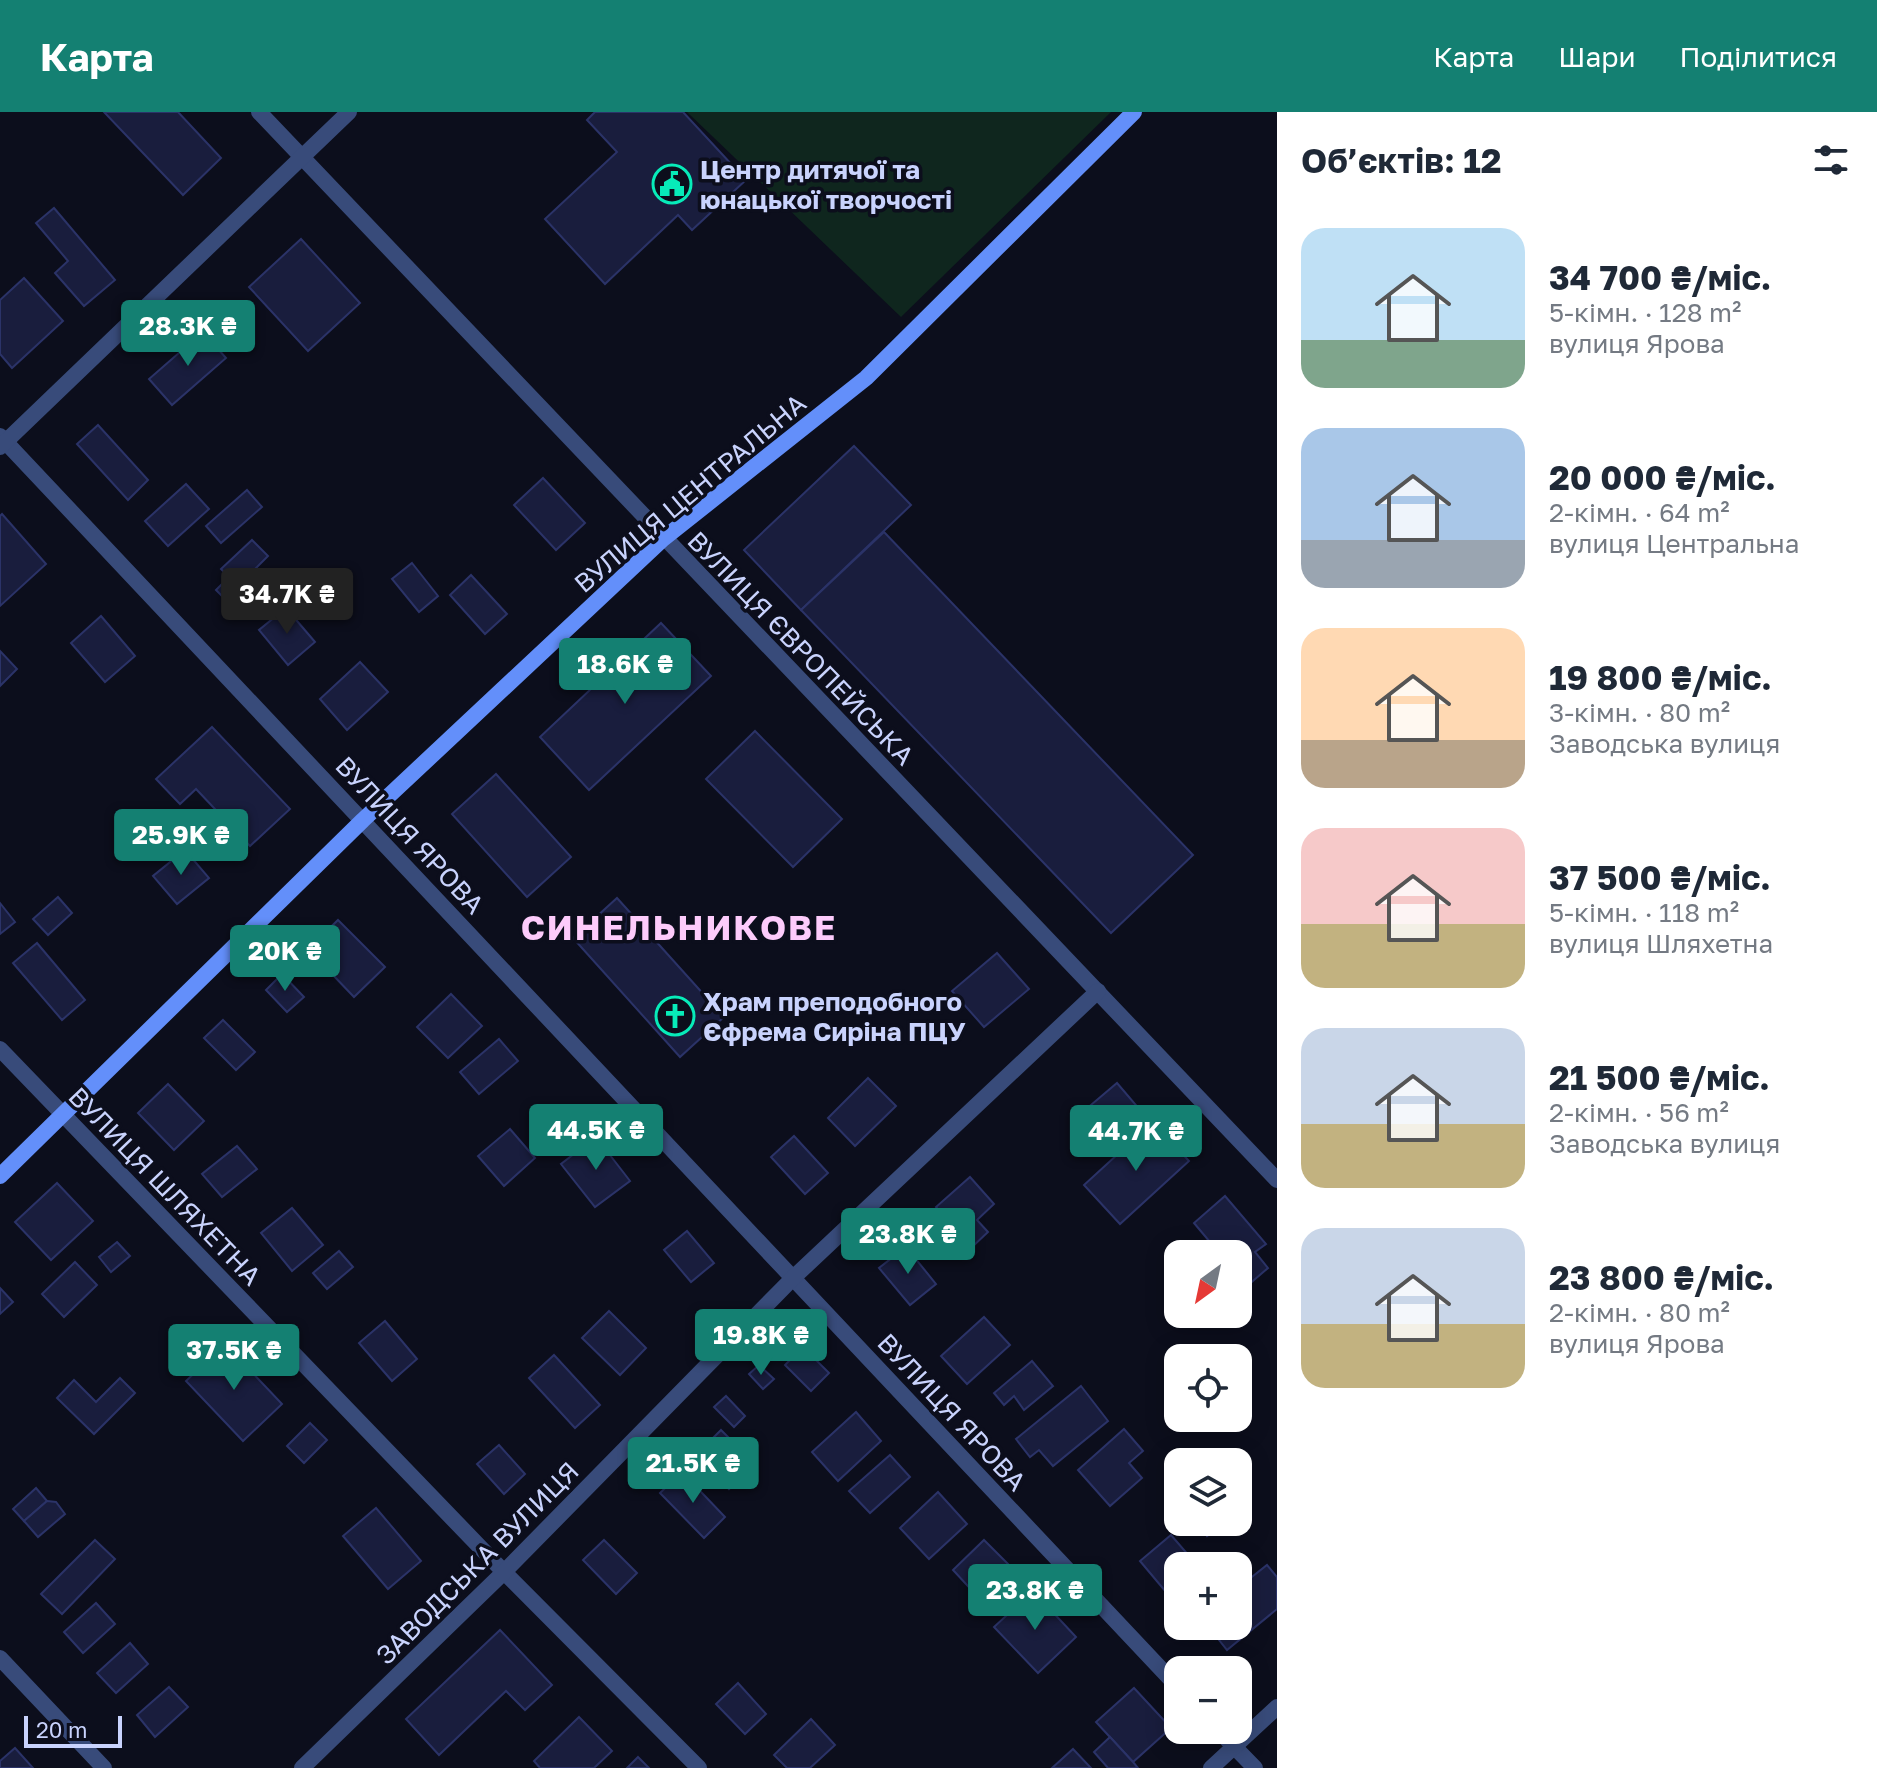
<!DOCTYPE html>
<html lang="uk">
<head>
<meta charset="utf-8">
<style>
	body { margin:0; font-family:"Golos Text",sans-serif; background:#f2f2f3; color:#1f2937; height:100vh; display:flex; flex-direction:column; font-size:30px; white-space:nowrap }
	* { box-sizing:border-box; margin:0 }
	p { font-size:26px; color:#747a83 }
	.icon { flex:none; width:44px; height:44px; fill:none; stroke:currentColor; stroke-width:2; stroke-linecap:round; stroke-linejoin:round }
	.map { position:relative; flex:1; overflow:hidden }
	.side { display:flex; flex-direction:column; background:#fff; width:600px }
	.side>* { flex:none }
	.needle { width:52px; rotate:213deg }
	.fabs { position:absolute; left:1164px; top:1128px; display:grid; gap:16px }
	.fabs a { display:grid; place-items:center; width:88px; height:88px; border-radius:16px; background:#fff; box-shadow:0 4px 20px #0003; font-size:40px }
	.scale { position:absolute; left:24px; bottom:20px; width:98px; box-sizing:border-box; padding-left:8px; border:4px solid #c9d3fd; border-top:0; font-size:22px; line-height:28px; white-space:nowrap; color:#c9d3fd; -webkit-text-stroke:6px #0c0e1c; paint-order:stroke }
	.price { position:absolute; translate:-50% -68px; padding:0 18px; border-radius:8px; background:#148072; color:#fff; font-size:26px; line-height:52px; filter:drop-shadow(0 2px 4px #0008) }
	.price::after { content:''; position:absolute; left:50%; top:48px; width:24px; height:18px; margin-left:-12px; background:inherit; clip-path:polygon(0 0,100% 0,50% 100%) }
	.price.active { background:#222; color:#fff }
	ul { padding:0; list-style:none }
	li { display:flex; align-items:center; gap:24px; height:200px; padding:0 24px }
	li span { display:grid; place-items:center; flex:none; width:224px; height:160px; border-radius:24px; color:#555 }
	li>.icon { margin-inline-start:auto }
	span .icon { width:96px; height:96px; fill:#fffc; stroke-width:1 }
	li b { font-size:34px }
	h2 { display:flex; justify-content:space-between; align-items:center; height:96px; padding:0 24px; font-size:34px }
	header { display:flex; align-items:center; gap:48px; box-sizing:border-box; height:112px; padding:0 40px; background:#148072; color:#fff }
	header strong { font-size:38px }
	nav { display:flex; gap:44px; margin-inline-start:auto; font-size:28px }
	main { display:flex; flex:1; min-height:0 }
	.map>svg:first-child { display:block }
</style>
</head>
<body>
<header>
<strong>Карта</strong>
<nav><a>Карта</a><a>Шари</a><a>Поділитися</a></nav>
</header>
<main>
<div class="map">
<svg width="1277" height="1656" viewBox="0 0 1277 1656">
	<rect width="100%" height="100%" fill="#0c0e1c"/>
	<polygon fill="#0f261e" points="687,0 1111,0 901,205"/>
	<g fill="#191d3d" stroke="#2b3368" stroke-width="2">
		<polygon points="104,0 178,0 221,46 183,83"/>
		<polygon points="595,0 683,0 746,68 692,118 678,103 605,172 545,107 617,40 587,8"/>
		<polygon points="54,96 115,168 84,194 55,161 68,149 36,111"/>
		<polygon points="301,127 360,191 308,239 249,175"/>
		<polygon points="24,166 63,209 12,256 0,242 0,188"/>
		<polygon points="203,220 226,246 172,293 149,267"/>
		<polygon points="98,313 148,368 128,388 77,332"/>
		<polygon points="854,334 911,393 801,498 744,438"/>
		<polygon points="543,366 585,411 556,438 514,393"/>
		<polygon points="186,372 209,397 168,434 145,409"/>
		<polygon points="247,378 262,395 221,431 206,414"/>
		<polygon points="2,402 46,452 0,494 0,404"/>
		<polygon points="884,420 1193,743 1111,821 801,498"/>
		<polygon points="252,428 268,444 249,463 263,476 238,500 216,478 229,465 221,457"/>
		<polygon points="412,451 438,484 419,500 392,467"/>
		<polygon points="471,463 507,502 485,522 450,483"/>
		<polygon points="286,496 315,530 288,553 259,518"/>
		<polygon points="101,504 135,544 105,570 71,531"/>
		<polygon points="661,511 711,564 589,678 540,625"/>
		<polygon points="0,539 17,557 0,574"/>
		<polygon points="360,550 388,580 347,618 320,587"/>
		<polygon points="212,615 290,697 250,734 196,677 180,692 156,667"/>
		<polygon points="755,619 842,707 793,755 706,667"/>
		<polygon points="496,662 571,745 527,785 452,702"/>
		<polygon points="185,738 209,766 177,792 153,764"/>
		<polygon points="58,785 72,801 48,823 33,807"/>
		<polygon points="617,786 724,905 680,945 573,826"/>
		<polygon points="0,791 15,810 0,822"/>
		<polygon points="338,808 385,855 354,885 308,837"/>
		<polygon points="37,831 85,888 62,908 13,851"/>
		<polygon points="997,841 1029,877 984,915 952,879"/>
		<polygon points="282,862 304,885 287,900 266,878"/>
		<polygon points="451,882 482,914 448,946 417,915"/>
		<polygon points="223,908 255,940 236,958 204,926"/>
		<polygon points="499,927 518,949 479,982 460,960"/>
		<polygon points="868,966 896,994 855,1034 828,1006"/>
		<polygon points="1117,971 1141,999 1109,1025 1085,998"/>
		<polygon points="168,972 204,1009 174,1038 138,1001"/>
		<polygon points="1153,1010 1189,1049 1120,1112 1084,1073"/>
		<polygon points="510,1017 535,1046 504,1074 478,1044"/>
		<polygon points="794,1024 828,1061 805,1082 771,1045"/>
		<polygon points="596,1025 630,1069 595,1095 561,1052"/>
		<polygon points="237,1034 257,1057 222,1085 202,1062"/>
		<polygon points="970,1065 994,1092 977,1108 988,1120 971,1136 936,1095"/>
		<polygon points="57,1071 93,1109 51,1148 15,1110"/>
		<polygon points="1225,1084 1266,1132 1255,1140 1268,1156 1247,1174 1238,1163 1238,1142 1220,1142 1194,1111"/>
		<polygon points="292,1096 323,1133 292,1159 261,1121"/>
		<polygon points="687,1119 714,1151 691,1170 664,1138"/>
		<polygon points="117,1130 130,1144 111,1160 99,1145"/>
		<polygon points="906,1135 936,1172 910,1193 879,1156"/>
		<polygon points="339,1139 353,1155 327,1177 313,1161"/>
		<polygon points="75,1150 97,1173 64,1205 42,1182"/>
		<polygon points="0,1176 13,1190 0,1202"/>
		<polygon points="609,1199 646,1236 620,1263 582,1226"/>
		<polygon points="984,1205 1010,1233 967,1272 941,1244"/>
		<polygon points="385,1209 417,1247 392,1269 359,1231"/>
		<polygon points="225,1232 282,1292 243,1329 186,1269"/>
		<polygon points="803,1235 829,1261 811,1279 785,1253"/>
		<polygon points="554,1243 600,1293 575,1316 529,1266"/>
		<polygon points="1032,1249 1053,1274 1024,1298 1014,1284 1004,1293 994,1281"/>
		<polygon points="759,1253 774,1267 763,1277 749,1262"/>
		<polygon points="120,1266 135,1281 94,1322 57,1286 74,1268 96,1290"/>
		<polygon points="1081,1274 1108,1309 1053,1354 1039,1338 1030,1345 1016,1327"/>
		<polygon points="726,1284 745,1304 734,1315 714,1295"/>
		<polygon points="856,1300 881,1329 838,1369 812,1340"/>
		<polygon points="310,1311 327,1328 304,1351 287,1334"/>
		<polygon points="1124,1317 1143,1339 1129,1351 1142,1366 1110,1394 1078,1358"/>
		<polygon points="721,1318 755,1352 729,1377 696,1343"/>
		<polygon points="499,1333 525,1362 504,1382 477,1352"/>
		<polygon points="890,1343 910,1365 870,1401 849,1379"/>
		<polygon points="682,1360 725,1405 704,1426 660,1381"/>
		<polygon points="36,1376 47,1389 24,1409 13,1397"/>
		<polygon points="938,1380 967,1412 929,1447 900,1416"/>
		<polygon points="47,1389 56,1390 65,1402 38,1425 24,1409"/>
		<polygon points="376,1396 421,1449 388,1477 343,1424"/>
		<polygon points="1197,1410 1226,1410 1207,1424"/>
		<polygon points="1171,1423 1197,1453 1178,1454 1178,1469 1166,1480 1140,1449"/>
		<polygon points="95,1428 115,1447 62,1502 41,1482"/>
		<polygon points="604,1428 637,1461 616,1482 583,1448"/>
		<polygon points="984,1428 1011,1455 979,1486 953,1458"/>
		<polygon points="1267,1453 1277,1465 1277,1497 1227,1538 1208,1514 1238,1514 1238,1476"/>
		<polygon points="1033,1479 1076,1525 1038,1561 994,1515"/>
		<polygon points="96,1491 115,1512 83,1541 64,1520"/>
		<polygon points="500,1518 552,1573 525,1598 506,1579 439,1643 406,1607"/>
		<polygon points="130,1531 148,1552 116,1581 97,1561"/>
		<polygon points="738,1571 766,1602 745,1622 716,1592"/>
		<polygon points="169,1575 188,1595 155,1625 137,1603"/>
		<polygon points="1134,1576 1171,1616 1133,1650 1096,1610"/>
		<polygon points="579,1605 612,1639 594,1656 540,1656 534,1649"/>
		<polygon points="811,1607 835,1633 810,1656 787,1656 774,1643"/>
		<polygon points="1110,1625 1133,1650 1138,1656 1108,1656 1094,1640"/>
		<polygon points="15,1636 33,1656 0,1656 0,1649"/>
		<polygon points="1073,1637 1091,1656 1052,1656"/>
		<polygon points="638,1645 649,1656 627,1656"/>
	</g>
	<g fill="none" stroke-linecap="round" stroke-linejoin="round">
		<g stroke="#384b7a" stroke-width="16">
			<polyline points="259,0 1277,1068"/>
			<polyline points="0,324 1178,1575"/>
			<polyline points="0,335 349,0"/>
			<polyline points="0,937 504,1460 699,1656"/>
			<polyline points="0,1546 104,1656"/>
			<polyline points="1218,1618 1255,1656"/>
			<polyline points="302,1656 504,1460 793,1166 1098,879"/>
			<polyline points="1211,1656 1277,1595"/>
		</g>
		<polyline stroke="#638ffa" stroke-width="16" points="0,1064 363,708 663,427 866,266 1134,0"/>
	</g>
	<defs>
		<g id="civic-ring" transform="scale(2)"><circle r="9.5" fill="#0c0e1c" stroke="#07ebb9" stroke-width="1.5"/><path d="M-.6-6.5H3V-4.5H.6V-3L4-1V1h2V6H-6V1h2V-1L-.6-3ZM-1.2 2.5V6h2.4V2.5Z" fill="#07ebb9"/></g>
		<g id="church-ring" transform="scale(2)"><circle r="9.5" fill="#0c0e1c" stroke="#07ebb9" stroke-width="1.5"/><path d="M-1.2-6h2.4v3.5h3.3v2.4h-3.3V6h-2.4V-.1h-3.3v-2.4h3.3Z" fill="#07ebb9"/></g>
	</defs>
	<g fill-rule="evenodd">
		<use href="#civic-ring" x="672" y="72"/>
		<use href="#church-ring" x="675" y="904"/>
	</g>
	<g text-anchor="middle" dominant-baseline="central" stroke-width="7" stroke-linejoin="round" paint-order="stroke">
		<g font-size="26" font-weight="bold" fill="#c9d3fd" stroke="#0c0e1c" text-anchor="start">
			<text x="700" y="57">Центр дитячої та<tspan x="700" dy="30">юнацької творчості</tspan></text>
			<text x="703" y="889">Храм преподобного<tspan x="703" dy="30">Єфрема Сиріна ПЦУ</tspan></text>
		</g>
		<g font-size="26" fill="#c9d3fd" stroke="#0c0e1c">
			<text transform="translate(690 381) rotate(-40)">ВУЛИЦЯ ЦЕНТРАЛЬНА</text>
			<text transform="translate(801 536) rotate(46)">ВУЛИЦЯ ЄВРОПЕЙСЬКА</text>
			<text transform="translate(410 723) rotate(47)">ВУЛИЦЯ ЯРОВА</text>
			<text transform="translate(165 1074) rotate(46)">ВУЛИЦЯ ШЛЯХЕТНА</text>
			<text transform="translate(952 1300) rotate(47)">ВУЛИЦЯ ЯРОВА</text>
			<text transform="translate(477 1451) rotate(-45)">ЗАВОДСЬКА ВУЛИЦЯ</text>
		</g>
		<g font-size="34" font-weight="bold" letter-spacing="2" fill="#fdcbfb" stroke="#0c0e1c">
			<text x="679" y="815">СИНЕЛЬНИКОВЕ</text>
		</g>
	</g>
</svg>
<div class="fabs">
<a><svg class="needle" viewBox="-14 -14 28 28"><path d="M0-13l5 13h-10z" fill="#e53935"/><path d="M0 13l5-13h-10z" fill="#747a83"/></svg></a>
<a><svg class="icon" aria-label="locate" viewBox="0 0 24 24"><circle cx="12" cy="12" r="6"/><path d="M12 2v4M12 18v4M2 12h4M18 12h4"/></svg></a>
<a><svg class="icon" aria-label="layers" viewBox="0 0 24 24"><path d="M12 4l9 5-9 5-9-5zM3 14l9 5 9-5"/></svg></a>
<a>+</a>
<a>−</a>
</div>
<div class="scale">20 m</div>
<b class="price" style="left:188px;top:256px">28.3K ₴</b>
<b class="price active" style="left:287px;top:524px">34.7K ₴</b>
<b class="price" style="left:625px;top:594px">18.6K ₴</b>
<b class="price" style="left:181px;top:765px">25.9K ₴</b>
<b class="price" style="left:285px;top:881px">20K ₴</b>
<b class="price" style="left:596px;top:1060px">44.5K ₴</b>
<b class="price" style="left:1136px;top:1061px">44.7K ₴</b>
<b class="price" style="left:908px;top:1164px">23.8K ₴</b>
<b class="price" style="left:761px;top:1265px">19.8K ₴</b>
<b class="price" style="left:234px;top:1280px">37.5K ₴</b>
<b class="price" style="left:693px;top:1393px">21.5K ₴</b>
<b class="price" style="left:1035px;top:1520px">23.8K ₴</b>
</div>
<section class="side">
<h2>Об’єктів: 12<svg class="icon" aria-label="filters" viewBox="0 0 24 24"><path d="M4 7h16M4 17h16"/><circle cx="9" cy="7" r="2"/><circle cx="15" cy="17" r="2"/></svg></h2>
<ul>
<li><span style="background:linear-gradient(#bfe0f5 70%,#7fa58c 0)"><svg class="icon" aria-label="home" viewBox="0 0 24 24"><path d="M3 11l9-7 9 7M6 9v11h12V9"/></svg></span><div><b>34 700 ₴/міс.</b><p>5-кімн. · 128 m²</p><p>вулиця Ярова</p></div></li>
<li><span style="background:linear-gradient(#a9c7e8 70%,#9aa5b1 0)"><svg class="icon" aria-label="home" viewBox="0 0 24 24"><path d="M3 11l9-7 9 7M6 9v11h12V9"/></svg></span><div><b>20 000 ₴/міс.</b><p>2-кімн. · 64 m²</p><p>вулиця Центральна</p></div></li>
<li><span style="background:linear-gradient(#ffd9b3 70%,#b9a48a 0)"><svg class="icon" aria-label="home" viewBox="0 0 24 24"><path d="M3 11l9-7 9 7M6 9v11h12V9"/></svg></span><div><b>19 800 ₴/міс.</b><p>3-кімн. · 80 m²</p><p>Заводська вулиця</p></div></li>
<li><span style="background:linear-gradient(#f6c9c9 60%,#c2b280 0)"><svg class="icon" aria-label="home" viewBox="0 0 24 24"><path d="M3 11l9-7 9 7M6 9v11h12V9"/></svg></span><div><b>37 500 ₴/міс.</b><p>5-кімн. · 118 m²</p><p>вулиця Шляхетна</p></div></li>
<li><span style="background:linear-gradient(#c9d6e8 60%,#c2b280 0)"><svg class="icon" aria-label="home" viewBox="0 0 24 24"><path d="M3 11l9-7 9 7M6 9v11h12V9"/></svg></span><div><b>21 500 ₴/міс.</b><p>2-кімн. · 56 m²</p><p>Заводська вулиця</p></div></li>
<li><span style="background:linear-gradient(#c9d6e8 60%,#c2b280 0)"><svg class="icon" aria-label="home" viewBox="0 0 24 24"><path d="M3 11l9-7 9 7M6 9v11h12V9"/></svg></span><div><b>23 800 ₴/міс.</b><p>2-кімн. · 80 m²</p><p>вулиця Ярова</p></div></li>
</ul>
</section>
</main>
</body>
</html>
